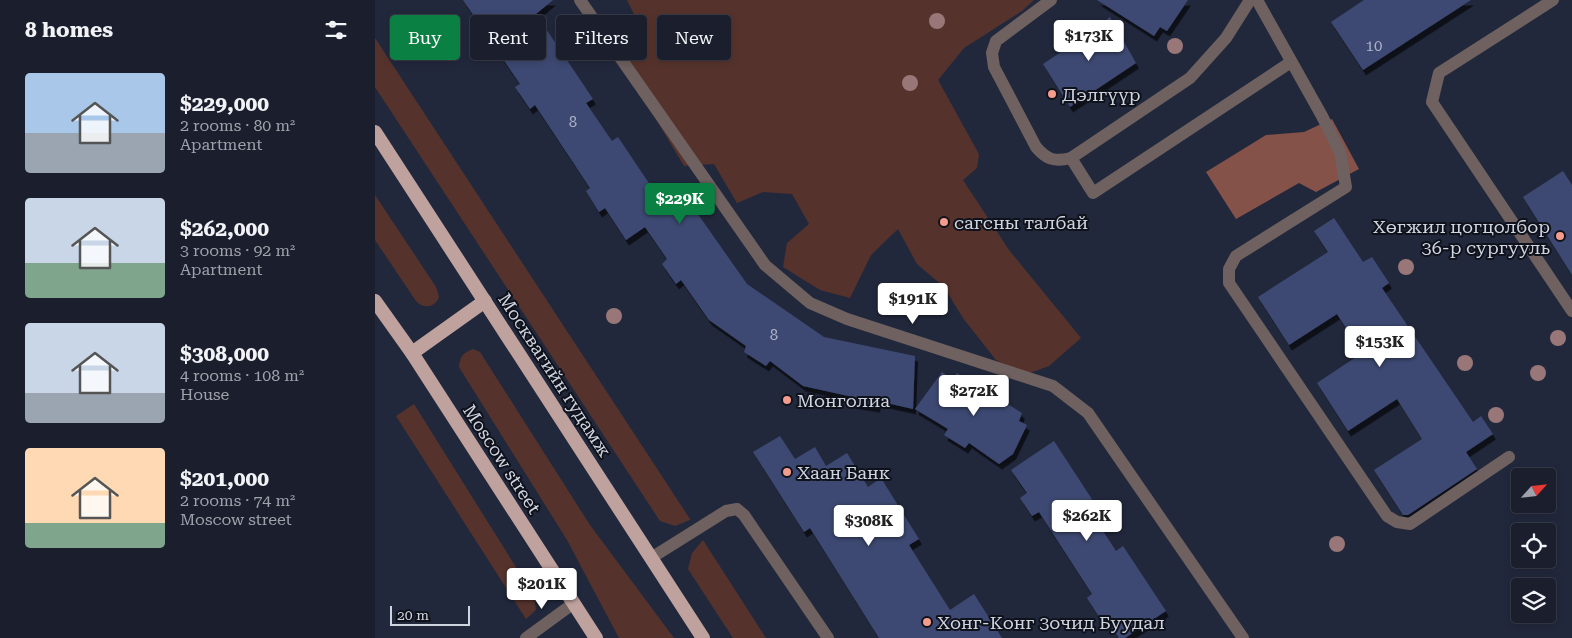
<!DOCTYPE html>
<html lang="en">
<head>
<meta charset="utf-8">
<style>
	body { margin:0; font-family:"Roboto Serif",serif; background:#232735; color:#f1f3f6; height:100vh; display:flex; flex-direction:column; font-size:19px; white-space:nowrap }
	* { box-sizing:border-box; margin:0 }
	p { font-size:16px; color:#9fa2aa }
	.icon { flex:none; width:28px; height:28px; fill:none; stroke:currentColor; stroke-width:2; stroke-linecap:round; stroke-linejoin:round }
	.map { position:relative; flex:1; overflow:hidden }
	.side { display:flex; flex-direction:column; background:#1a1e2d; width:375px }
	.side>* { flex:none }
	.hud { position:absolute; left:15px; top:15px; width:475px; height:45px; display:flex; gap:10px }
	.needle { width:32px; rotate:63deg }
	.buttons { position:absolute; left:1136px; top:468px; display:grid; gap:10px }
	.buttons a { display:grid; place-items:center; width:45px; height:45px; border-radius:5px; background:#1a1e2d; box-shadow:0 2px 8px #0003,0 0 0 1px #383c49; font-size:25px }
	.scale { position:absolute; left:15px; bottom:12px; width:80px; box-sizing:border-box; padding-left:5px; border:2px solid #cfd4e1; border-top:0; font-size:14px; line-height:18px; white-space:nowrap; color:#cfd4e1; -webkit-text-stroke:4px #0f121a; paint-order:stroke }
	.price { position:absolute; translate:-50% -42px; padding:0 11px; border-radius:5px; background:#fff; color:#222; font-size:16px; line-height:32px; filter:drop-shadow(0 1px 2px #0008) }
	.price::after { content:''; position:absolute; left:50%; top:30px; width:15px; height:11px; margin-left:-8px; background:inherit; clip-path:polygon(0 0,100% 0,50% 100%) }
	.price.current { background:#0b8043; color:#fff }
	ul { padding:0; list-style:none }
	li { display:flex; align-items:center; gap:15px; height:125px; padding:0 25px }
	li span { display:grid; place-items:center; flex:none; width:140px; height:100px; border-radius:5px; color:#555 }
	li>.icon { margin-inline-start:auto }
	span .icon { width:60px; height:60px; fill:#fffc; stroke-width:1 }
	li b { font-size:21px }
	h2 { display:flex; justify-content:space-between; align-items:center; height:60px; padding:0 25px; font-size:21px }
	.tag { padding:0 18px; border-radius:5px; background:#1a1e2d; box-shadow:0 2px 8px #0003,0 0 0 1px #383c49; font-size:18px; line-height:45px }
	.tag.current { background:#0b8043; color:#fff }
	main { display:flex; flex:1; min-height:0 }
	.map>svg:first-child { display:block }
</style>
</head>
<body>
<main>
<section class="side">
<h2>8 homes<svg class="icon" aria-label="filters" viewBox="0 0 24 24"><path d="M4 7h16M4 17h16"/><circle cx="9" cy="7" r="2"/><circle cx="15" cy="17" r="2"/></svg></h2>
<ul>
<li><span style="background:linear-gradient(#a9c7e8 60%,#9aa5b1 0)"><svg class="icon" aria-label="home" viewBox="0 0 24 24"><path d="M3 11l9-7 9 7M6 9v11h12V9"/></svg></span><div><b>$229,000</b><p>2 rooms · 80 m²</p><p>Apartment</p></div></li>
<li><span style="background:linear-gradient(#c9d6e8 65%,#7fa58c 0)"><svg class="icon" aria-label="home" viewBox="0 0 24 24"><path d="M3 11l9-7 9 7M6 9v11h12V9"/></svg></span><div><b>$262,000</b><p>3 rooms · 92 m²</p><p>Apartment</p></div></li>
<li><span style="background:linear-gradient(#c9d6e8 70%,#9aa5b1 0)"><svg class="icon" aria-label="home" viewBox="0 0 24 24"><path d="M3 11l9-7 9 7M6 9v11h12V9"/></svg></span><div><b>$308,000</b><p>4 rooms · 108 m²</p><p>House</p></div></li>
<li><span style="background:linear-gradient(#ffd9b3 75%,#7fa58c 0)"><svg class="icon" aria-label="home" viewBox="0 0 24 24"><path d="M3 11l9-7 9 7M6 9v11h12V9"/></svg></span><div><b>$201,000</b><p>2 rooms · 74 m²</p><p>Moscow street</p></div></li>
</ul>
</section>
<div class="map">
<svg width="1197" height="638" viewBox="0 0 1197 638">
	<defs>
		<filter id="shadow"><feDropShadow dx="3" dy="5.5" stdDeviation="0" flood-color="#0009"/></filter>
	</defs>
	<rect width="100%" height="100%" fill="#22283c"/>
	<g fill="#55332c">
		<polygon points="252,0 659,0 647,11 589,48 563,80 604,154 602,168 588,180 634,250 706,338 674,366 649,375 621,360 588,318 569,287 542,264 523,229 496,255 475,298 445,290 408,267 412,243 434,224 417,194 388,192 362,203 339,164 309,166 237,46 265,26"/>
		<polygon points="0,38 315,519 315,520 300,526 285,521 0,87"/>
		<path d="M0 195 61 287 64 297C60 308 48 309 41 301L0 240Z"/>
		<path d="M98 349 105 352 215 525 299 638H244L192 540 84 367C85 356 88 353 98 349Z"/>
		<polygon points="39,404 159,596 161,610 151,619 21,416"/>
		<polygon points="328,540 391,638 358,638 313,569 317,553"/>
	</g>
	<polygon fill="#855249" points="957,119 984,169 941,192 924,183 861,219 831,172 891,135 929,132"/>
	<g fill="#3d4972" filter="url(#shadow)">
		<polygon points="88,0 178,0 161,14 218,99 211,103 237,141 243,137 294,213 307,204 314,214 320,210 372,284 449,337 540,356 538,409 503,401 502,407 477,403 478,397 428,386 395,361 391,366 369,352 371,346 334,320 306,280 301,284 287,264 292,259 270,227 251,240 230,208 224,212 211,191 215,188 160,105 155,109 140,87 145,84"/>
		<polygon points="722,0 813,0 792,31 785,27 779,36"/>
		<polygon points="989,0 1096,0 988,70 956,22"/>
		<polygon points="735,17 761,63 695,107 668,64 689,50 684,43 705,29 709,36"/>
		<polygon points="1188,171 1197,185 1197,275 1148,197"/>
		<polygon points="959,218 988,262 997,257 1014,283 1007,288 1098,422 1106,416 1118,434 1091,452 1102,469 1033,515 1028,515 999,470 1047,439 1022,399 973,431 942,383 987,353 962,314 914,345 883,297 953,252 939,231"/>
		<polygon points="567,372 577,379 582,373 647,413 644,421 652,425 638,454 624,464 594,443 590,448 569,435 573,429 540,409"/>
		<polygon points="405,436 420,459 440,447 451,466 472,453 493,487 506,478 544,539 534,545 575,610 599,594 627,638 504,638 435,528 429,532 378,452"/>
		<polygon points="679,441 722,507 715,511 741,551 748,546 791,611 750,638 744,638 732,620 728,623 712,598 717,594 664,512 657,516 645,498 652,493 636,470"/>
	</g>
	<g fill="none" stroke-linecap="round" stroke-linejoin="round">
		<g stroke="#6e615f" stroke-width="12">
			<path d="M676 0 621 41 617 53 619 67 661 147C672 160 680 162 696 158L815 78 851 38 875 0"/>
			<polyline points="882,0 947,116 965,152 971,187 861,256 854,269 854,283 1012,516 1022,522 1035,524 1134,457"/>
			<polyline points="1178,0 1064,73 1057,102 1197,311"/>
			<polyline points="696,158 718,193 916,62"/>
			<polyline points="276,558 351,511 362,509 369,515 453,638"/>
		</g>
		<g stroke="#6e615f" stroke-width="12">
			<polyline points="205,0 390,265 435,303 472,319 678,386 713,413 868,638"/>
			<polyline points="151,638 199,603"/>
		</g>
		<g stroke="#bfa29e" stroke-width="14">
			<polyline points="0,132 328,638"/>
			<polyline points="0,301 37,353 221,638"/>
			<polyline points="37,353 110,301"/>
		</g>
	</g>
	<g fill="#997778">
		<circle cx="562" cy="21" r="8"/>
		<circle cx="800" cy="46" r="8"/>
		<circle cx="535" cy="83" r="8"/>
		<circle cx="1031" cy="267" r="8"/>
		<circle cx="239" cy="316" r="8"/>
		<circle cx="1183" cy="338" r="8"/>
		<circle cx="1090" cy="363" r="8"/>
		<circle cx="1163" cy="373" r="8"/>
		<circle cx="1121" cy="415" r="8"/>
		<circle cx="962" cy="544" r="8"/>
	</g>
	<g fill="#f49d8d" stroke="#0f121a" stroke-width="2">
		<circle cx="677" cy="94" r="5"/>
		<circle cx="569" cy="222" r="5"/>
		<circle cx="1185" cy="236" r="5"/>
		<circle cx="412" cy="400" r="5"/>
		<circle cx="412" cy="472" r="5"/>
		<circle cx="552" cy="622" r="5"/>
	</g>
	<g text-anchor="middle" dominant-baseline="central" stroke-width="4" stroke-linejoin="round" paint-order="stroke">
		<g font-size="15" fill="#aab1c5">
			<text x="999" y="46">10</text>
			<text x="198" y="122">8</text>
			<text x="399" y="335">8</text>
		</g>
		<g font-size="18" fill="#cfd4e1" stroke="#0f121a" text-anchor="start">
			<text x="687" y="94">Дэлгүүр</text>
			<text x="579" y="222">сагсны талбай</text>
			<text x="1175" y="226" text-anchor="end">Хөгжил цогцолбор<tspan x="1175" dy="21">36-р сургууль</tspan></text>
			<text x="422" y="400">Монголиа</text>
			<text x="422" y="472">Хаан Банк</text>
			<text x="562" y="622">Хонг-Kонг 3очид Буудал</text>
		</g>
		<g font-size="18" fill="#cfd4e1" stroke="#0f121a">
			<text transform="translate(180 375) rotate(57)">Москвагийн гудамж</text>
			<text transform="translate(127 459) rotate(57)">Moscow street</text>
		</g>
	</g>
</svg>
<div class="buttons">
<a><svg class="needle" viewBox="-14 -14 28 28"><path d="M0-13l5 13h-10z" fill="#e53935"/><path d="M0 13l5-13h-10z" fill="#9fa2aa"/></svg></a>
<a><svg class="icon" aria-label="locate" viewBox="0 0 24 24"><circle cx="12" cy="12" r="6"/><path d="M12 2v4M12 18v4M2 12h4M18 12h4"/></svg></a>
<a><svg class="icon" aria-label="layers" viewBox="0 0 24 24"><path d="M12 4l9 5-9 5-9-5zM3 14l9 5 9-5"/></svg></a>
</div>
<div class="scale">20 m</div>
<b class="price" style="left:714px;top:62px">$173K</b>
<b class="price current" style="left:305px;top:225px">$229K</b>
<b class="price" style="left:538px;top:325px">$191K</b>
<b class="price" style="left:1005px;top:368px">$153K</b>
<b class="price" style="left:599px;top:417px">$272K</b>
<b class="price" style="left:712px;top:542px">$262K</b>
<b class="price" style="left:494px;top:547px">$308K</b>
<b class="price" style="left:167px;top:610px">$201K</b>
<div class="hud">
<a class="tag current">Buy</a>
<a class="tag">Rent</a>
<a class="tag">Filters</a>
<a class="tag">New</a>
</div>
</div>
</main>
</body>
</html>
